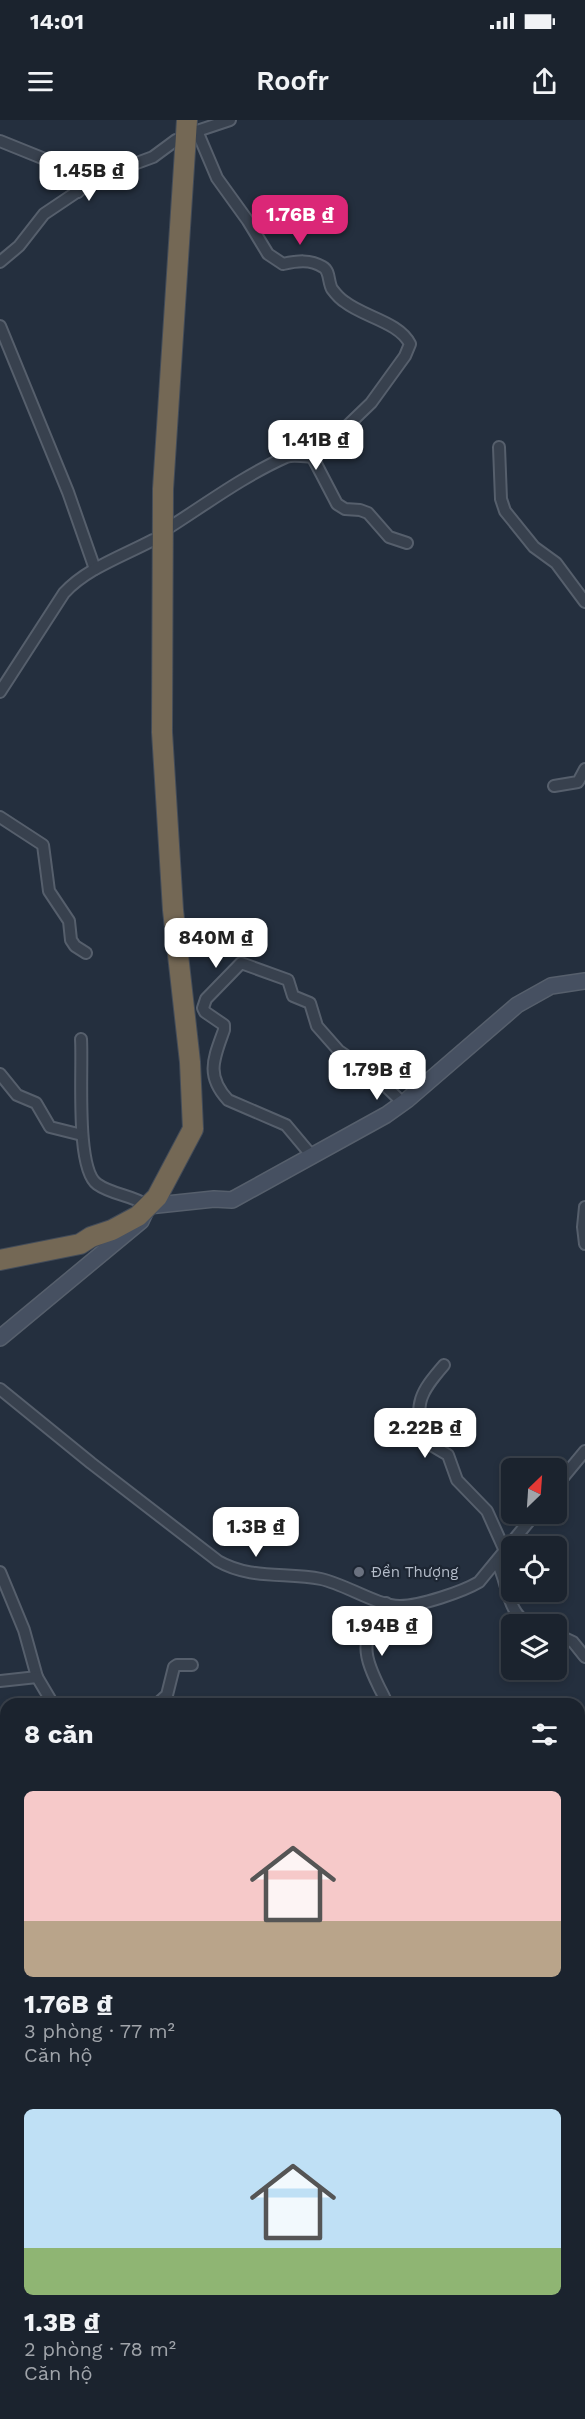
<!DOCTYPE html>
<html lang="vi">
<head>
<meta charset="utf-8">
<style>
	body { margin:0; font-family:"Work Sans",sans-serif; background:#282f3a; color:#f1f3f6; height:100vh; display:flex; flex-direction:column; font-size:22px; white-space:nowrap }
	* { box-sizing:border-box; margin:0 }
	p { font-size:20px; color:#a0a4aa }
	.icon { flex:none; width:33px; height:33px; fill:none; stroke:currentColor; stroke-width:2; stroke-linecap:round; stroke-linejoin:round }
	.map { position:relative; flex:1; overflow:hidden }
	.panel { position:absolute; left:0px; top:1578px; width:585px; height:722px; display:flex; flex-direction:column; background:#1b232e; border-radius:18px 18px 0 0; box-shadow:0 3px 9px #0003,0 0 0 2px #39404a }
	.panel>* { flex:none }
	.needle { width:39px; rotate:25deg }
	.buttons { position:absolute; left:501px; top:1338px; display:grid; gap:12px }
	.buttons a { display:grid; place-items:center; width:66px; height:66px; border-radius:9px; background:#1b232e; box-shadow:0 3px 9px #0003,0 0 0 2px #39404a; font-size:30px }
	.price { position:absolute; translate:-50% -51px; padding:0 14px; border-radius:12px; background:#fff; color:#222; font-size:20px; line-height:39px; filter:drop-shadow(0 2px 3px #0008) }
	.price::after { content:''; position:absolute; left:50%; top:36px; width:18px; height:14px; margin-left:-9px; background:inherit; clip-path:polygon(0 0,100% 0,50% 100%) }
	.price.selected { background:#db2777; color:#fff }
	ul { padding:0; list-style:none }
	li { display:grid; align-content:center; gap:12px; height:318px; padding:0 24px }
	li span { display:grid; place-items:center; height:186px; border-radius:9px; color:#555 }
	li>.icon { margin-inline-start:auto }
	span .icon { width:108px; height:108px; fill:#fffc; stroke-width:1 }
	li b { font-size:26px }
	h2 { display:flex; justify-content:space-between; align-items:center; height:72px; padding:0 24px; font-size:26px }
	.status { display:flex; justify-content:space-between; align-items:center; height:42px; padding:0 30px; background:#1b232e; direction:ltr }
	.status svg { height:16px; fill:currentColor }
	header { display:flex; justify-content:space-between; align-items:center; height:78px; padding:0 24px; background:#1b232e; font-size:27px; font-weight:600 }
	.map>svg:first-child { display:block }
</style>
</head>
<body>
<div class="status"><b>14:01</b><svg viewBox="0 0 49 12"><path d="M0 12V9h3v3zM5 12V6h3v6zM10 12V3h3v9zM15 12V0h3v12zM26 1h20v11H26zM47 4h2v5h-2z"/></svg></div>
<header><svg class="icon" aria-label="menu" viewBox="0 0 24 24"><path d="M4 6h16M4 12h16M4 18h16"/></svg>Roofr<svg class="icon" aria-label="share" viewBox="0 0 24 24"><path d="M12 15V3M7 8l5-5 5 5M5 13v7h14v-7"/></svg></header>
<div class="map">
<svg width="585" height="2299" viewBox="0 0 585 2299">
	<rect width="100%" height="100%" fill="#242f3e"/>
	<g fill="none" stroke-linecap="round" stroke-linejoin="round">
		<g stroke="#565f6c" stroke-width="14">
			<g id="street">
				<polyline points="191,13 230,0"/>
				<polyline points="0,21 57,44 64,51 78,72"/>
				<polyline points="0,142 19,126 44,94 111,49 126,47 153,37 176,20"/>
				<polyline points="0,206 68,372 95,449"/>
				<polyline points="499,327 501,379 505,391 534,427 556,443 585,482"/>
				<polyline points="313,338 337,384 345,389 360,390 368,393 389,417 407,423"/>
				<path d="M162 412C202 387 243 356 286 337 297 333 308 340 318 334L371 283 405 236 410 224C399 202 364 197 345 182 340 179 335 173 332 169 328 162 330 151 323 147 310 139 297 141 283 144L268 134 248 101 217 58 197 11"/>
				<path d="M0 572 64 473C87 448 123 436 153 420"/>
				<polyline points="554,666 578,662 585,649"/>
				<polyline points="0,697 43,725 49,771 69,801 71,820 75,826 86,833"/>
				<path d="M81 919C83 948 75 1048 97 1064 112 1075 133 1075 148 1086"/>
				<polyline points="0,954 17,975 36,983 50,1007 82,1015"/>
				<path d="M312 1036 286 1005 228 980C205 955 214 938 224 910V905L205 892 203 888 206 879 241 843 288 860 293 876 310 883 317 906 339 931 373 954 403 983"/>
				<polyline points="585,1087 583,1107 585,1124"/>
				<path d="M444 1245C419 1274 416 1281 421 1319L448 1335 457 1360 487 1391 505 1431"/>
				<path d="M0 1269 91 1343 218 1441C251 1460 286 1452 321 1459 345 1464 377 1486 400 1486 420 1486 462 1472 479 1462L535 1394"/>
				<polyline points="556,1366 585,1331"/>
				<path d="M497 1442C508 1462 507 1495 530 1504"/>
				<polyline points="0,1452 24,1510 37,1557 53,1584"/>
				<path d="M386 1483C364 1519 359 1526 379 1567 382 1573 385 1578 387 1584"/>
				<polyline points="556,1514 573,1522 585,1537"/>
				<polyline points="0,1561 37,1557"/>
				<polyline points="157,1584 167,1575 174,1547 177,1545 192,1545"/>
				<polyline points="579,1614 585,1608"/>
				<polyline points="579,1789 585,1792"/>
				<polyline points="6,1860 6,1865"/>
				<polyline points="0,1906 6,1919"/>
				<polyline points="0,2146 6,2147"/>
			</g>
		</g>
		<g stroke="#565f6c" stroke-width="18">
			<polyline id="secondary" points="0,1218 141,1101 148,1086 214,1079 232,1080 386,995 407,980 517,885 551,866 585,861"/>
		</g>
		<g stroke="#434c59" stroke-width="22">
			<polyline id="highway" points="0,1140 80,1124 91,1117 112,1110 138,1096 157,1077 193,1009 190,942 173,790 162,612 163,369 187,0"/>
		</g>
		<use href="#street" stroke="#38414e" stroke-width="10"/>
		<use href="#secondary" stroke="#465061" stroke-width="15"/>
		<use href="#highway" stroke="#746855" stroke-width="20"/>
	</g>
	<circle fill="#6b7280" stroke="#1d2633" stroke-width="2" cx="359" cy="1452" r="6"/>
	<g text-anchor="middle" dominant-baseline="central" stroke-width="4.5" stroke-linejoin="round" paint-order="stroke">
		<g font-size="15" fill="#b4bcc9" stroke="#1d2633" text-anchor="start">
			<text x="371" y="1452">Đền Thượng</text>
		</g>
	</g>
</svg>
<div class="buttons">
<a><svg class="needle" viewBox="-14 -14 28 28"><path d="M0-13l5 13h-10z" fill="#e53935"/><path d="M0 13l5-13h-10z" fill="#a0a4aa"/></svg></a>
<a><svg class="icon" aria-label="locate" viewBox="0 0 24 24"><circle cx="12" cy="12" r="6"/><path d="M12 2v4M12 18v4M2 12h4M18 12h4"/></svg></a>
<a><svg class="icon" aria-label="layers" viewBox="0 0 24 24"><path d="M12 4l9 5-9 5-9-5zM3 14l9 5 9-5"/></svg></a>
</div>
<b class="price" style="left:89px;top:82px">1.45B ₫</b>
<b class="price selected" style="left:300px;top:126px">1.76B ₫</b>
<b class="price" style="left:316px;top:351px">1.41B ₫</b>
<b class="price" style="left:216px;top:849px">840M ₫</b>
<b class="price" style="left:377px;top:981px">1.79B ₫</b>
<b class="price" style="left:425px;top:1339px">2.22B ₫</b>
<b class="price" style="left:256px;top:1438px">1.3B ₫</b>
<b class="price" style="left:382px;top:1537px">1.94B ₫</b>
<section class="panel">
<h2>8 căn<svg class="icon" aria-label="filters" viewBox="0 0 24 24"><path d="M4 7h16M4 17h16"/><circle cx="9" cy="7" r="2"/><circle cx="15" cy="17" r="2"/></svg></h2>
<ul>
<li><span style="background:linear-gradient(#f6c9c9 70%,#b9a48a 0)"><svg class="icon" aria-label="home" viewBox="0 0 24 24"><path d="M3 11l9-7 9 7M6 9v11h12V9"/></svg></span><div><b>1.76B ₫</b><p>3 phòng · 77 m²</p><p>Căn hộ</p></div></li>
<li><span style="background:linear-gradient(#bfe0f5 75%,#8fb573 0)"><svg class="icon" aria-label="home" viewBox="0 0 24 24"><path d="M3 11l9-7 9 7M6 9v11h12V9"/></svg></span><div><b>1.3B ₫</b><p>2 phòng · 78 m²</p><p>Căn hộ</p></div></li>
</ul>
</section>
</div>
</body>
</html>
